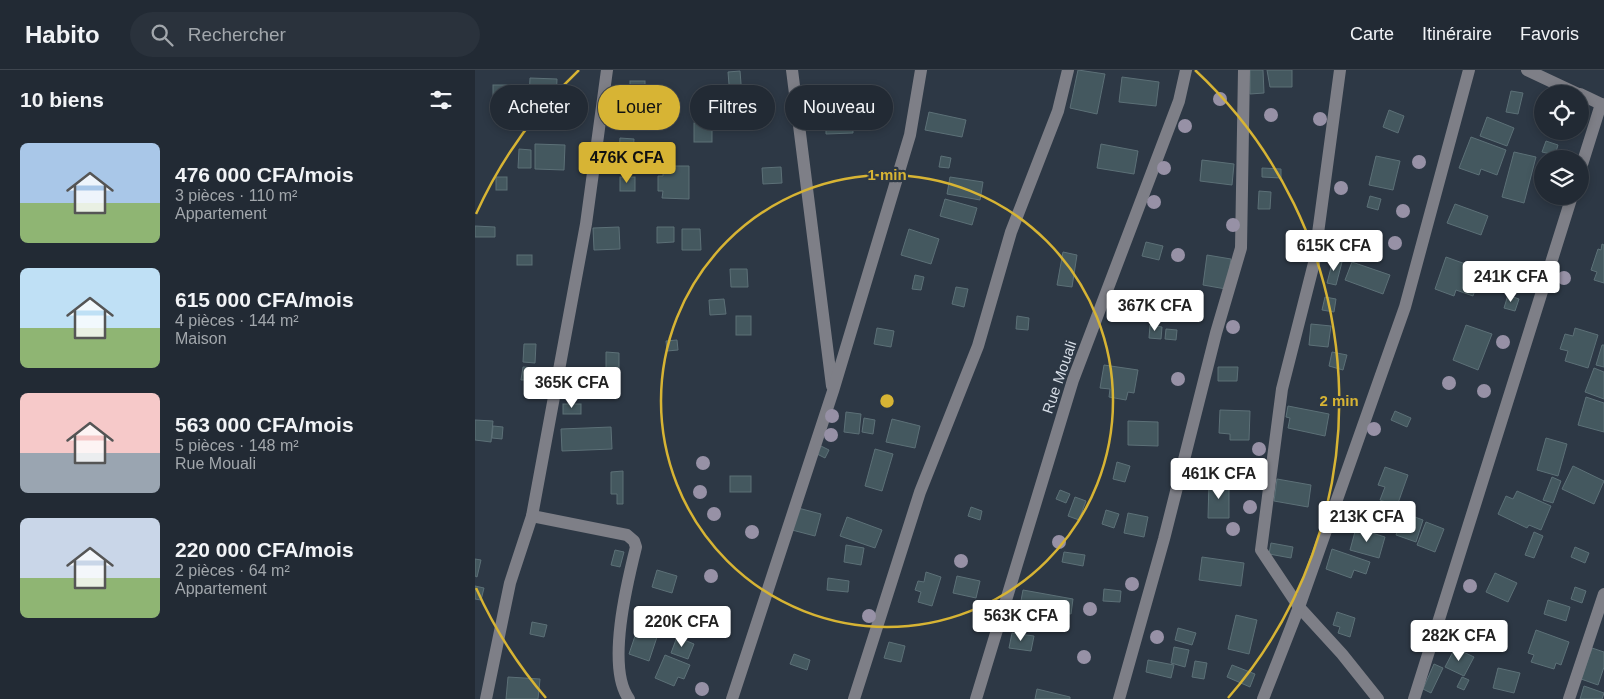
<!DOCTYPE html>
<html lang="fr">
<head>
<meta charset="utf-8">
<style>
	body { margin:0; font-family:Arial,sans-serif; background:#2a323c; color:#f1f3f6; height:100vh; display:flex; flex-direction:column; font-size:19px; white-space:nowrap }
	* { box-sizing:border-box; margin:0 }
	p { font-size:16px; color:#a2a7ac }
	.icon { flex:none; width:28px; height:28px; fill:none; stroke:currentColor; stroke-width:2; stroke-linecap:round; stroke-linejoin:round }
	.map { position:relative; flex:1; overflow:hidden }
	.side { display:flex; flex-direction:column; background:#222a34; width:475px }
	.side>* { flex:none }
	.guide { position:absolute; left:15px; top:15px; width:475px; height:45px; display:flex; gap:10px }
	.controls { position:absolute; left:1059px; top:15px; display:grid; gap:10px }
	.controls a { display:grid; place-items:center; width:55px; height:55px; border-radius:50%; background:#222a34; box-shadow:0 2px 8px #0003,0 0 0 1px #3f464f; font-size:25px }
	.price { position:absolute; translate:-50% -42px; padding:0 11px; border-radius:5px; background:#fff; color:#222; font-size:16px; line-height:32px; filter:drop-shadow(0 1px 2px #0008) }
	.price::after { content:''; position:absolute; left:50%; top:30px; width:15px; height:11px; margin-left:-8px; background:inherit; clip-path:polygon(0 0,100% 0,50% 100%) }
	.price.active { background:#d7b434; color:#111 }
	ul { padding:0; list-style:none }
	li { display:flex; align-items:center; gap:15px; height:125px; padding:0 20px }
	li span { display:grid; place-items:center; flex:none; width:140px; height:100px; border-radius:8px; color:#555 }
	li>.icon { margin-inline-start:auto }
	span .icon { width:60px; height:60px; fill:#fffc; stroke-width:1 }
	li b { font-size:21px }
	h2 { display:flex; justify-content:space-between; align-items:center; height:60px; padding:0 20px; font-size:21px }
	.tag { padding:0 18px; border-radius:22px; background:#222a34; box-shadow:0 2px 8px #0003,0 0 0 1px #3f464f; font-size:18px; line-height:45px }
	.tag.active { background:#d7b434; color:#111 }
	header { display:flex; align-items:center; gap:30px; box-sizing:border-box; height:70px; padding:0 25px; background:#222a34; border-bottom:1px solid #3f464f }
	header strong { font-size:24px }
	nav { display:flex; gap:28px; margin-inline-start:auto; font-size:18px }
	.search { width:350px; height:45px; background:#2a323c; display:flex; align-items:center; gap:12px; box-sizing:border-box; padding:0 18px; border-radius:28px; color:#a2a7ac; font-size:19px }
	main { display:flex; flex:1; min-height:0 }
	.map>svg:first-child { display:block }
</style>
</head>
<body>
<header>
<strong>Habito</strong>
<div class="search"><svg class="icon" aria-label="search" viewBox="0 0 24 24"><circle cx="10" cy="10" r="6"/><path d="M15 15l6 6"/></svg>Rechercher</div>
<nav><a>Carte</a><a>Itinéraire</a><a>Favoris</a></nav>
</header>
<main>
<section class="side">
<h2>10 biens<svg class="icon" aria-label="filters" viewBox="0 0 24 24"><path d="M4 7h16M4 17h16"/><circle cx="9" cy="7" r="2"/><circle cx="15" cy="17" r="2"/></svg></h2>
<ul>
<li><span style="background:linear-gradient(#a9c7e8 60%,#8fb573 0)"><svg class="icon" aria-label="home" viewBox="0 0 24 24"><path d="M3 11l9-7 9 7M6 9v11h12V9"/></svg></span><div><b>476 000 CFA/mois</b><p>3 pièces · 110 m²</p><p>Appartement</p></div></li>
<li><span style="background:linear-gradient(#bfe0f5 60%,#8fb573 0)"><svg class="icon" aria-label="home" viewBox="0 0 24 24"><path d="M3 11l9-7 9 7M6 9v11h12V9"/></svg></span><div><b>615 000 CFA/mois</b><p>4 pièces · 144 m²</p><p>Maison</p></div></li>
<li><span style="background:linear-gradient(#f6c9c9 60%,#9aa5b1 0)"><svg class="icon" aria-label="home" viewBox="0 0 24 24"><path d="M3 11l9-7 9 7M6 9v11h12V9"/></svg></span><div><b>563 000 CFA/mois</b><p>5 pièces · 148 m²</p><p>Rue Mouali</p></div></li>
<li><span style="background:linear-gradient(#c9d6e8 60%,#8fb573 0)"><svg class="icon" aria-label="home" viewBox="0 0 24 24"><path d="M3 11l9-7 9 7M6 9v11h12V9"/></svg></span><div><b>220 000 CFA/mois</b><p>2 pièces · 64 m²</p><p>Appartement</p></div></li>
</ul>
</section>
<div class="map">
<svg width="1129" height="629" viewBox="0 0 1129 629">
	<rect width="100%" height="100%" fill="#2d3845"/>
	<g fill="#44585f" stroke="#5c7077">
		<polygon points="603,0 630,4 622,44 595,38"/>
		<polygon points="775,0 788,0 789,23 775,24"/>
		<polygon points="792,0 817,0 817,17 795,17"/>
		<polygon points="265,1 267,26 255,27 253,2"/>
		<polygon points="647,7 684,12 681,36 644,32"/>
		<polygon points="55,8 82,9 81,34 54,32"/>
		<rect x="155" y="11" width="15" height="21"/>
		<rect x="18" y="15" width="14" height="17"/>
		<polygon points="1036,21 1048,23 1043,44 1031,42"/>
		<polygon points="351,34 377,34 378,63 351,64"/>
		<polygon points="914,40 929,46 923,63 908,57"/>
		<polygon points="454,42 491,50 487,67 450,60"/>
		<polygon points="1012,47 1039,58 1032,76 1005,66"/>
		<rect x="219" y="53" width="18" height="19"/>
		<polygon points="996,67 1031,80 1022,105 1006,99 1004,105 984,98"/>
		<polygon points="145,68 159,69 158,86 144,85"/>
		<polygon points="1071,71 1083,75 1080,85 1067,82"/>
		<polygon points="60,74 90,75 89,100 60,99"/>
		<polygon points="626,74 663,81 659,104 622,98"/>
		<polygon points="44,79 56,80 56,98 43,98"/>
		<polygon points="1039,82 1061,87 1049,133 1027,127"/>
		<polygon points="466,86 476,88 474,98 464,97"/>
		<polygon points="901,86 925,91 918,120 894,115"/>
		<polygon points="727,90 759,94 757,115 725,111"/>
		<polygon points="188,96 214,96 214,129 187,128 188,121 183,121 183,106 188,106"/>
		<polygon points="306,97 307,113 288,114 287,98"/>
		<polygon points="787,98 806,99 806,108 787,107"/>
		<rect x="21" y="107" width="11" height="13"/>
		<rect x="145" y="107" width="15" height="14"/>
		<polygon points="475,107 508,112 505,130 472,124"/>
		<polygon points="784,121 796,122 795,139 783,139"/>
		<polygon points="895,126 906,129 903,140 892,137"/>
		<polygon points="470,129 502,138 497,155 465,146"/>
		<polygon points="980,134 1013,146 1006,165 972,153"/>
		<polygon points="0,156 20,157 20,167 0,167"/>
		<polygon points="144,157 145,179 119,180 118,158"/>
		<polygon points="182,157 199,157 199,172 182,173"/>
		<polygon points="207,159 225,159 226,180 207,180"/>
		<polygon points="434,159 464,169 456,194 426,185"/>
		<polygon points="671,172 688,176 684,190 667,186"/>
		<polygon points="1127,174 1129,175 1129,213 1119,210 1122,202 1116,200 1123,179 1126,180"/>
		<polygon points="588,182 602,185 597,217 582,215"/>
		<rect x="42" y="185" width="15" height="10"/>
		<polygon points="732,185 756,189 751,219 728,215"/>
		<polygon points="971,187 1007,200 998,226 981,220 979,226 960,219"/>
		<polygon points="858,190 867,192 861,215 852,213"/>
		<polygon points="877,192 915,205 908,224 870,210"/>
		<polygon points="255,199 272,199 273,217 256,217"/>
		<polygon points="440,205 449,207 446,220 437,219"/>
		<polygon points="481,217 493,219 489,237 477,234"/>
		<polygon points="1033,225 1044,229 1040,241 1029,238"/>
		<polygon points="850,227 861,229 859,242 847,240"/>
		<polygon points="249,229 251,244 235,245 234,230"/>
		<rect x="261" y="246" width="15" height="19"/>
		<polygon points="542,246 554,248 553,260 541,259"/>
		<polygon points="836,254 856,256 853,277 834,275"/>
		<polygon points="675,255 687,257 686,269 674,268"/>
		<polygon points="991,255 1017,264 1003,300 978,290"/>
		<polygon points="402,258 419,261 416,277 399,274"/>
		<polygon points="1100,258 1123,265 1113,298 1090,291 1093,281 1085,279 1090,264 1098,266"/>
		<polygon points="691,259 702,260 701,270 690,269"/>
		<polygon points="202,270 203,280 192,281 191,271"/>
		<polygon points="49,274 61,274 60,293 48,292"/>
		<polygon points="1127,275 1129,275 1129,297 1121,295"/>
		<polygon points="131,282 144,283 144,301 131,301"/>
		<polygon points="857,282 872,285 868,300 854,296"/>
		<polygon points="629,295 663,300 659,323 653,322 651,330 634,327 635,319 625,318"/>
		<polygon points="48,297 59,298 58,310 46,310"/>
		<polygon points="743,297 763,297 762,311 743,311"/>
		<polygon points="1119,298 1129,302 1129,329 1110,322"/>
		<polygon points="1111,327 1129,333 1129,362 1103,355"/>
		<rect x="88" y="334" width="18" height="10"/>
		<polygon points="813,336 854,344 850,366 813,358 815,348 811,347"/>
		<polygon points="745,340 775,341 774,370 755,370 755,364 744,363"/>
		<polygon points="920,341 936,348 932,357 916,350"/>
		<polygon points="371,342 386,344 384,364 369,362"/>
		<polygon points="389,348 400,350 398,364 387,362"/>
		<polygon points="417,349 445,356 440,378 411,372"/>
		<polygon points="0,350 18,351 16,372 0,370"/>
		<polygon points="653,351 683,352 683,376 653,375"/>
		<polygon points="18,356 28,357 27,369 17,368"/>
		<polygon points="136,357 137,379 87,381 86,359"/>
		<polygon points="1071,368 1092,374 1083,406 1062,400"/>
		<polygon points="344,375 354,380 350,388 340,383"/>
		<polygon points="400,379 418,384 407,421 390,416"/>
		<polygon points="642,392 655,396 650,412 638,409"/>
		<polygon points="1098,396 1129,411 1119,434 1087,419"/>
		<polygon points="910,397 933,405 922,436 905,430 910,417 903,415"/>
		<polygon points="148,401 148,434 142,434 142,424 136,424 136,402"/>
		<rect x="255" y="406" width="21" height="16"/>
		<polygon points="1077,407 1086,411 1078,433 1068,430"/>
		<polygon points="802,409 836,415 833,437 799,431"/>
		<polygon points="734,411 754,412 754,448 733,448"/>
		<polygon points="585,420 595,424 591,433 581,429"/>
		<polygon points="1042,421 1076,436 1066,460 1054,455 1052,458 1023,444 1031,426 1038,429"/>
		<polygon points="600,427 611,431 604,450 593,446"/>
		<polygon points="496,437 507,441 505,450 493,446"/>
		<polygon points="323,438 346,444 340,466 317,460"/>
		<polygon points="907,438 920,443 916,454 903,449"/>
		<polygon points="631,440 644,444 639,458 627,454"/>
		<polygon points="653,443 673,447 669,467 649,463"/>
		<polygon points="929,443 948,450 941,472 921,465"/>
		<polygon points="372,447 407,460 400,478 365,466"/>
		<polygon points="951,452 969,459 960,482 942,475"/>
		<polygon points="881,458 910,467 904,488 875,480"/>
		<polygon points="1059,462 1068,466 1059,488 1050,485"/>
		<polygon points="796,473 818,477 816,488 794,484"/>
		<polygon points="371,475 389,478 386,495 369,492"/>
		<polygon points="1100,477 1114,483 1110,493 1096,487"/>
		<polygon points="857,479 895,492 891,504 879,500 876,508 851,499"/>
		<polygon points="140,480 149,482 145,497 136,495"/>
		<polygon points="589,482 610,485 608,496 587,492"/>
		<polygon points="727,487 769,493 766,516 724,510"/>
		<polygon points="0,489 6,490 2,507 0,506"/>
		<polygon points="182,500 202,506 197,523 177,517"/>
		<polygon points="451,502 466,507 457,536 443,532 446,522 440,520 443,511 449,512"/>
		<polygon points="1020,503 1042,513 1033,532 1011,522"/>
		<polygon points="482,506 505,511 501,528 478,523"/>
		<polygon points="353,508 374,511 373,522 352,520"/>
		<polygon points="0,516 9,518 6,530 0,529"/>
		<polygon points="1100,517 1111,521 1107,533 1096,529"/>
		<polygon points="629,519 646,521 645,532 628,531"/>
		<polygon points="548,520 598,529 596,544 545,536"/>
		<polygon points="1073,530 1095,537 1091,551 1069,544"/>
		<polygon points="206,540 220,544 214,562 201,558"/>
		<polygon points="862,542 880,548 875,567 863,563 865,557 858,555"/>
		<polygon points="761,545 782,550 774,584 753,579"/>
		<polygon points="57,552 72,555 69,567 55,564"/>
		<polygon points="164,554 184,561 174,591 154,584"/>
		<polygon points="703,558 721,563 717,575 700,570"/>
		<polygon points="1061,560 1094,572 1086,595 1081,593 1079,599 1056,592 1059,585 1053,583"/>
		<polygon points="537,563 559,566 556,581 534,578"/>
		<polygon points="202,567 219,574 213,589 196,583"/>
		<polygon points="414,572 430,576 426,592 409,588"/>
		<polygon points="699,577 714,580 710,597 696,593"/>
		<polygon points="980,578 999,587 989,606 970,597"/>
		<polygon points="1117,578 1129,582 1129,597 1123,615 1106,609"/>
		<polygon points="319,584 335,590 332,600 315,594"/>
		<polygon points="190,585 215,595 209,609 203,607 199,616 180,608"/>
		<polygon points="673,590 699,595 696,608 671,602"/>
		<polygon points="720,591 732,593 729,609 717,607"/>
		<polygon points="959,594 968,598 956,623 948,619"/>
		<polygon points="757,595 780,604 775,617 752,607"/>
		<polygon points="1023,598 1045,603 1039,623 1018,618"/>
		<polygon points="33,607 65,609 63,629 31,629"/>
		<polygon points="987,607 994,610 989,620 982,617"/>
		<polygon points="1109,616 1129,623 1127,629 1105,629"/>
		<polygon points="562,619 595,627 595,629 560,629"/>
	</g>
	<g fill="none" stroke-linecap="round" stroke-linejoin="round">
		<g stroke="#7e7f87" stroke-width="12">
			<polyline points="317,0 357,316"/>
			<polyline points="865,0 839,193 807,319 786,480 824,537 867,584 903,629"/>
			<polyline points="1052,0 1103,24"/>
			<polyline points="1105,24 1126,34 1129,38"/>
			<polyline points="1105,101 1126,34"/>
			<path d="M57 446 152 465 159 471 161 477C152 513 131 598 154 629"/>
			<polyline points="11,629 35,513 57,446 111,154 132,0"/>
			<polyline points="257,629 358,321 435,65 446,0"/>
			<polyline points="379,629 445,422 503,276 536,162 583,41 593,0"/>
			<polyline points="501,629 598,310 704,31 711,0"/>
			<polyline points="644,629 689,469 741,263 766,178 769,0"/>
			<polyline points="788,629 824,537 930,237 994,0"/>
			<polyline points="939,629 1097,126"/>
			<polyline points="1094,629 1129,524"/>
		</g>
	</g>
	<g fill="#9791a6">
		<circle cx="243" cy="28" r="7"/>
		<circle cx="745" cy="29" r="7"/>
		<circle cx="100" cy="35" r="7"/>
		<circle cx="190" cy="45" r="7"/>
		<circle cx="796" cy="45" r="7"/>
		<circle cx="845" cy="49" r="7"/>
		<circle cx="710" cy="56" r="7"/>
		<circle cx="944" cy="92" r="7"/>
		<circle cx="689" cy="98" r="7"/>
		<circle cx="866" cy="118" r="7"/>
		<circle cx="679" cy="132" r="7"/>
		<circle cx="928" cy="141" r="7"/>
		<circle cx="758" cy="155" r="7"/>
		<circle cx="920" cy="173" r="7"/>
		<circle cx="703" cy="185" r="7"/>
		<circle cx="1089" cy="208" r="7"/>
		<circle cx="704" cy="227" r="7"/>
		<circle cx="758" cy="257" r="7"/>
		<circle cx="1028" cy="272" r="7"/>
		<circle cx="703" cy="309" r="7"/>
		<circle cx="974" cy="313" r="7"/>
		<circle cx="1009" cy="321" r="7"/>
		<circle cx="357" cy="346" r="7"/>
		<circle cx="899" cy="359" r="7"/>
		<circle cx="356" cy="365" r="7"/>
		<circle cx="784" cy="379" r="7"/>
		<circle cx="228" cy="393" r="7"/>
		<circle cx="225" cy="422" r="7"/>
		<circle cx="775" cy="437" r="7"/>
		<circle cx="239" cy="444" r="7"/>
		<circle cx="758" cy="459" r="7"/>
		<circle cx="277" cy="462" r="7"/>
		<circle cx="584" cy="472" r="7"/>
		<circle cx="486" cy="491" r="7"/>
		<circle cx="236" cy="506" r="7"/>
		<circle cx="657" cy="514" r="7"/>
		<circle cx="995" cy="516" r="7"/>
		<circle cx="615" cy="539" r="7"/>
		<circle cx="394" cy="546" r="7"/>
		<circle cx="682" cy="567" r="7"/>
		<circle cx="609" cy="587" r="7"/>
		<circle cx="227" cy="619" r="7"/>
	</g>
	<g fill="none" stroke="#d7b434" stroke-width="2.5">
		<circle cx="412" cy="331" r="226"/>
		<path d="M71 628A452 452 0 0 1 1 518M1 144A452 452 0 0 1 104 0M720 0A452 452 0 0 1 753 628"/>
	</g>
	<g text-anchor="middle" dominant-baseline="central" stroke-width="4.5" stroke-linejoin="round" paint-order="stroke">
		<g font-size="15" fill="#d8dfe8" stroke="#2d3845">
			<text transform="translate(584 307) rotate(-71)">Rue Mouali</text>
		</g>
	</g>
	<circle cx="412" cy="331" r="8" fill="#d7b434" stroke="#2d3845" stroke-width="2.5"/>
	<g font-size="15" text-anchor="middle" font-weight="bold" fill="#d7b434" stroke="#2d3845" stroke-width="4.5" stroke-linejoin="round" paint-order="stroke">
		<text x="412" y="110">1 min</text>
		<text x="864" y="336">2 min</text>
	</g>
</svg>
<div class="controls">
<a><svg class="icon" aria-label="locate" viewBox="0 0 24 24"><circle cx="12" cy="12" r="6"/><path d="M12 2v4M12 18v4M2 12h4M18 12h4"/></svg></a>
<a><svg class="icon" aria-label="layers" viewBox="0 0 24 24"><path d="M12 4l9 5-9 5-9-5zM3 14l9 5 9-5"/></svg></a>
</div>
<b class="price active" style="left:152px;top:114px">476K CFA</b>
<b class="price" style="left:859px;top:202px">615K CFA</b>
<b class="price" style="left:1036px;top:233px">241K CFA</b>
<b class="price" style="left:680px;top:262px">367K CFA</b>
<b class="price" style="left:97px;top:339px">365K CFA</b>
<b class="price" style="left:744px;top:430px">461K CFA</b>
<b class="price" style="left:892px;top:473px">213K CFA</b>
<b class="price" style="left:546px;top:572px">563K CFA</b>
<b class="price" style="left:207px;top:578px">220K CFA</b>
<b class="price" style="left:984px;top:592px">282K CFA</b>
<div class="guide">
<a class="tag">Acheter</a>
<a class="tag active">Louer</a>
<a class="tag">Filtres</a>
<a class="tag">Nouveau</a>
</div>
</div>
</main>
</body>
</html>
